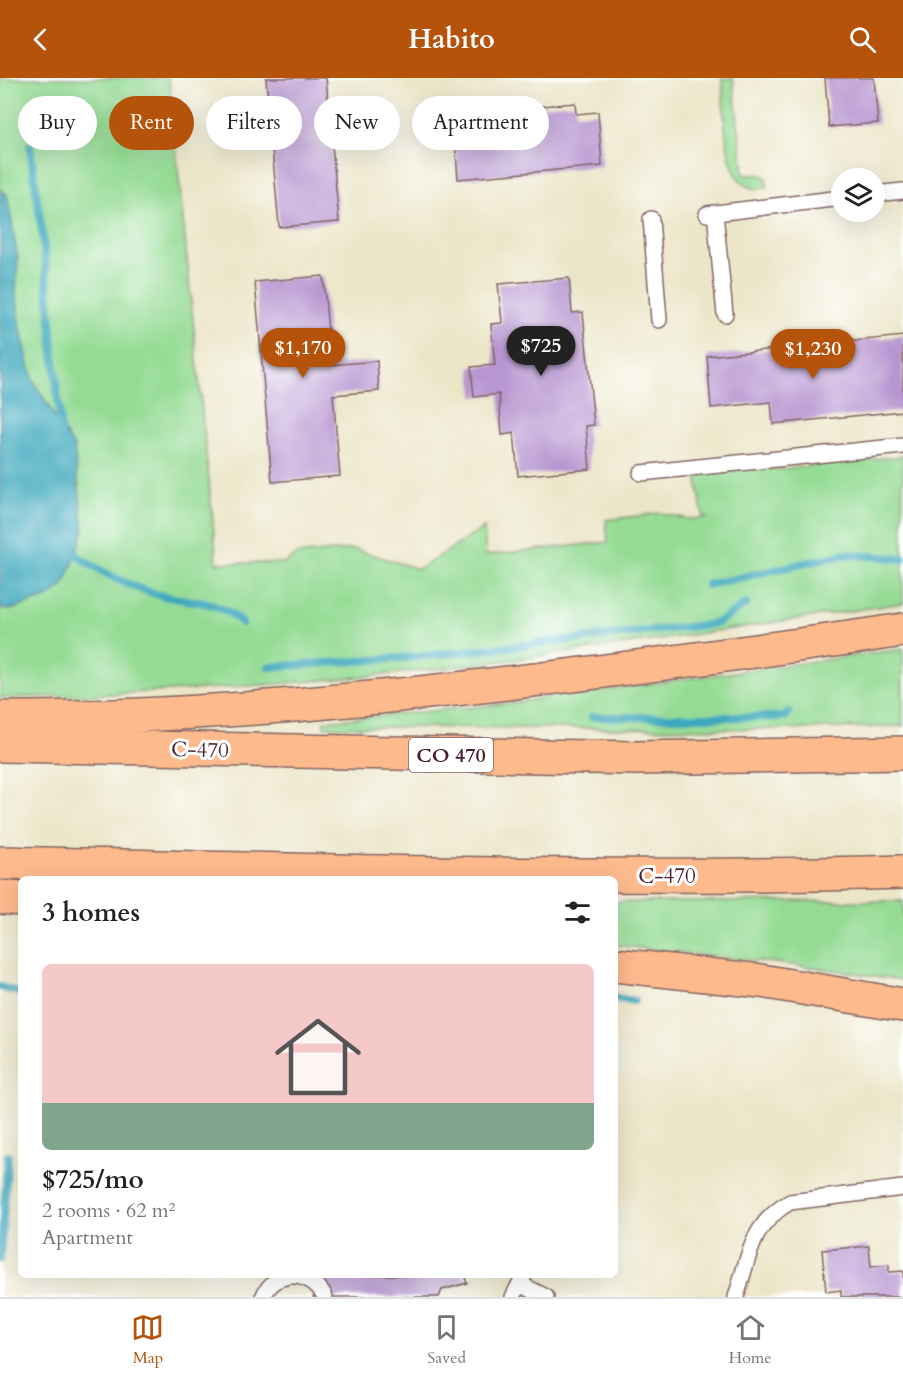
<!DOCTYPE html>
<html lang="en">
<head>
<meta charset="utf-8">
<style>
	body { margin:0; font-family:Cardo,serif; background:#f6f6f6; color:#222; height:100vh; display:flex; flex-direction:column; font-size:22px; white-space:nowrap }
	* { box-sizing:border-box; margin:0 }
	p { font-size:20px; color:#767676 }
	.icon { flex:none; width:33px; height:33px; fill:none; stroke:currentColor; stroke-width:2; stroke-linecap:round; stroke-linejoin:round }
	.map { position:relative; flex:1; overflow:hidden }
	.side { position:absolute; left:18px; top:798px; width:600px; height:402px; display:flex; flex-direction:column; background:#fff; border-radius:9px; box-shadow:0 6px 24px #0002 }
	.side>* { flex:none }
	.hud { position:absolute; left:18px; top:18px; width:600px; height:54px; display:flex; gap:12px }
	.buttons { position:absolute; left:831px; top:90px; display:grid; gap:12px }
	.buttons a { display:grid; place-items:center; width:54px; height:54px; border-radius:50%; background:#fff; box-shadow:0 6px 24px #0002; font-size:30px }
	.price { position:absolute; translate:-50% -51px; padding:0 14px; border-radius:21px; background:#b45309; color:#fff; font-size:20px; line-height:39px; filter:drop-shadow(0 2px 3px #0008) }
	.price::after { content:''; position:absolute; left:50%; top:36px; width:18px; height:14px; margin-left:-9px; background:inherit; clip-path:polygon(0 0,100% 0,50% 100%) }
	.price.current { background:#222; color:#fff }
	ul { padding:0; list-style:none }
	li { display:grid; align-content:center; gap:12px; height:318px; padding:0 24px }
	li+li { border-top:2px solid #e0e0e0 }
	li span { display:grid; place-items:center; height:186px; border-radius:9px; color:#555 }
	li>.icon { margin-inline-start:auto }
	span .icon { width:108px; height:108px; fill:#fffc; stroke-width:1 }
	li b { font-size:26px }
	h2 { display:flex; justify-content:space-between; align-items:center; height:72px; padding:0 24px; font-size:26px }
	.tag { padding:0 21px; border-radius:27px; background:#fff; box-shadow:0 6px 24px #0002; font-size:21px; line-height:54px }
	.tag.current { background:#b45309; color:#fff }
	header { display:flex; justify-content:space-between; align-items:center; height:78px; padding:0 24px; background:#b45309; color:#fff; font-size:27px; font-weight:700 }
	.tabs { display:flex; justify-content:space-around; align-items:center; height:84px; border-top:2px solid #e0e0e0; background:#fff; font-size:16px; color:#767676 }
	.tabs a { display:grid; justify-items:center; gap:3px }
	.tabs .current { color:#b45309 }
	.map>svg:first-child { display:block }
</style>
</head>
<body>
<header><svg class="icon" aria-label="back" viewBox="0 0 24 24"><path d="M15 5l-7 7 7 7"/></svg>Habito<svg class="icon" aria-label="search" viewBox="0 0 24 24"><circle cx="10" cy="10" r="6"/><path d="M15 15l6 6"/></svg></header>
<div class="map">
<svg width="903" height="1219" viewBox="0 0 903 1219">
	<rect width="100%" height="100%" fill="#fff"/>
	<filter id="ink" filterUnits="userSpaceOnUse"><feTurbulence type="fractalNoise" baseFrequency=".0167" numOctaves="2"/><feDisplacementMap in="SourceGraphic" scale="12" xChannelSelector="R" yChannelSelector="G"/><feConvolveMatrix kernelMatrix="1 2 1 2 8 2 1 2 1" color-interpolation-filters="sRGB"/></filter>
	<filter id="wash" filterUnits="userSpaceOnUse"><feTurbulence type="fractalNoise" baseFrequency=".008" numOctaves="4" result="noise"/><feDisplacementMap in="SourceGraphic" scale="24" xChannelSelector="R" yChannelSelector="G"/><feGaussianBlur stdDeviation="1.35" result="paint"/><feColorMatrix in="noise" values="0 0 0 0 0 0 0 0 0 0 0 0 0 0 0 0 0 1.4 0 .05"/><feComposite in="paint" operator="in"/></filter>
	<g filter="url(#wash)">
		<rect width="100%" height="100%" fill="#ece6c9"/>
		<g fill="#95db94" stroke="#707d60" stroke-width="1.5">
			<path d="M0 0H169L217 485H284L296 477 354 471 419 491 484 450 486 477 608 464 606 442 660 435 688 441 708 440 703 439 695 390 782 391 903 378V525C723 552 542 581 360 599 240 610 120 617 0 620Z"/>
			<path d="M722 0H733L744 97H762L766 100 767 109C720 125 725 29 722 0Z"/>
			<polygon points="903,571 903,648 804,651 324,649 324,643 503,626"/>
			<polygon points="903,823 903,902 818,890 615,867 615,824"/>
		</g>
		<polygon fill="#3da8bd" stroke="#446474" stroke-width="1.5" points="0,112 7,116 18,181 16,213 21,252 33,303 74,369 84,452 73,486 63,509 47,520 27,526 10,532 0,530"/>
		<g fill="none" stroke-linecap="round" stroke-linejoin="round">
			<g stroke="#3da8bd" stroke-width="8">
				<polyline points="30,68 44,169 61,356"/>
				<path d="M70 472C92 490 124 506 152 515 186 526 214 518 242 545"/>
				<polyline points="707,507 846,476 903,481"/>
				<polyline points="269,589 414,579 706,547 719,544 746,526"/>
				<polyline points="592,639 781,639 786,638 789,634"/>
				<polyline points="0,909 21,915"/>
				<polyline points="615,920 634,923"/>
				<polyline points="0,1181 8,1078"/>
			</g>
		</g>
		<g id="blocks">
			<g fill="#b896d1">
				<polygon points="266,0 326,0 339,144 279,149"/>
				<polygon points="825,0 874,0 878,45 829,49"/>
				<polygon points="575,25 576,36 598,34 602,88 458,101 453,36"/>
				<polygon points="323,198 331,287 377,283 379,313 333,317 340,398 272,404 255,204"/>
				<polygon points="569,200 572,235 583,234 594,347 586,348 590,391 518,398 514,355 502,357 499,316 474,319 471,289 495,287 491,246 502,245 498,206"/>
				<polygon points="903,258 903,333 773,346 771,324 711,330 707,278"/>
				<polygon points="869,1168 871,1189 889,1187 889,1194 903,1193 903,1219 841,1219 841,1212 826,1214 822,1172"/>
				<polygon points="326,1197 464,1197 467,1205 442,1212 439,1219 313,1219"/>
			</g>
		</g>
	</g>
	<g filter="url(#ink)">
		<use href="#blocks" fill-opacity="0" stroke="#836562" stroke-width="1.5"/>
		<g fill="none" stroke-linecap="round" stroke-linejoin="round">
			<g stroke="#836562" stroke-width="18">
				<g id="service">
					<polyline points="874,116 903,113"/>
					<polyline points="715,135 725,236"/>
					<polyline points="707,136 842,120"/>
					<polyline points="651,141 659,242"/>
					<polyline points="641,395 903,368"/>
					<polyline points="520,1206 546,1219"/>
					<path d="M263 1219C275 1190 312 1192 325 1219"/>
					<polyline points="513,1219 524,1197"/>
					<path d="M736 1219C749 1179 751 1146 790 1124L903 1110"/>
				</g>
			</g>
			<g stroke="#836562" stroke-width="36">
				<g id="motorway">
					<path d="M0 640C202 640 404 619 605 593 704 580 804 567 903 552"/>
					<polyline points="0,667 638,680 903,675"/>
					<path d="M0 785C301 792 602 803 903 794"/>
					<polyline points="0,819 21,821"/>
					<polyline points="615,887 761,903 903,927"/>
				</g>
			</g>
			<use href="#service" stroke="#fff" stroke-width="15"/>
			<use href="#motorway" stroke="#fcba8d" stroke-width="33"/>
		</g>
	</g>
	<g text-anchor="middle" dominant-baseline="central" stroke-width="6" stroke-linejoin="round" paint-order="stroke">
		<rect fill="#fff" stroke="#80626b" stroke-width="1.5" x="409" y="660" width="84" height="34" rx="4.5"/>
		<g font-size="20" font-weight="bold" fill="#4a1f2b">
			<text x="451" y="677">CO 470</text>
		</g>
		<g font-size="21" fill="#4a1f2b" stroke="#fff">
			<text transform="translate(200 672) rotate(1)">C-470</text>
			<text x="667" y="798">C-470</text>
		</g>
	</g>
</svg>
<div class="buttons">
<a><svg class="icon" aria-label="layers" viewBox="0 0 24 24"><path d="M12 4l9 5-9 5-9-5zM3 14l9 5 9-5"/></svg></a>
</div>
<b class="price current" style="left:541px;top:299px">$725</b>
<b class="price" style="left:303px;top:301px">$1,170</b>
<b class="price" style="left:813px;top:302px">$1,230</b>
<div class="hud">
<a class="tag">Buy</a>
<a class="tag current">Rent</a>
<a class="tag">Filters</a>
<a class="tag">New</a>
<a class="tag">Apartment</a>
</div>
<section class="side">
<h2>3 homes<svg class="icon" aria-label="filters" viewBox="0 0 24 24"><path d="M4 7h16M4 17h16"/><circle cx="9" cy="7" r="2"/><circle cx="15" cy="17" r="2"/></svg></h2>
<ul>
<li><span style="background:linear-gradient(#f6c9c9 75%,#7fa58c 0)"><svg class="icon" aria-label="home" viewBox="0 0 24 24"><path d="M3 11l9-7 9 7M6 9v11h12V9"/></svg></span><div><b>$725/mo</b><p>2 rooms · 62 m²</p><p>Apartment</p></div></li>
</ul>
</section>
</div>
<nav class="tabs">
<a class="current"><svg class="icon" aria-label="map" viewBox="0 0 24 24"><path d="M3 6l6-2 6 2 6-2v14l-6 2-6-2-6 2zM9 4v14M15 6v14"/></svg>Map</a>
<a><svg class="icon" aria-label="saved" viewBox="0 0 24 24"><path d="M7 4h10v16l-5-4-5 4z"/></svg>Saved</a>
<a><svg class="icon" aria-label="home" viewBox="0 0 24 24"><path d="M3 11l9-7 9 7M6 9v11h12V9"/></svg>Home</a>
</nav>
</body>
</html>
